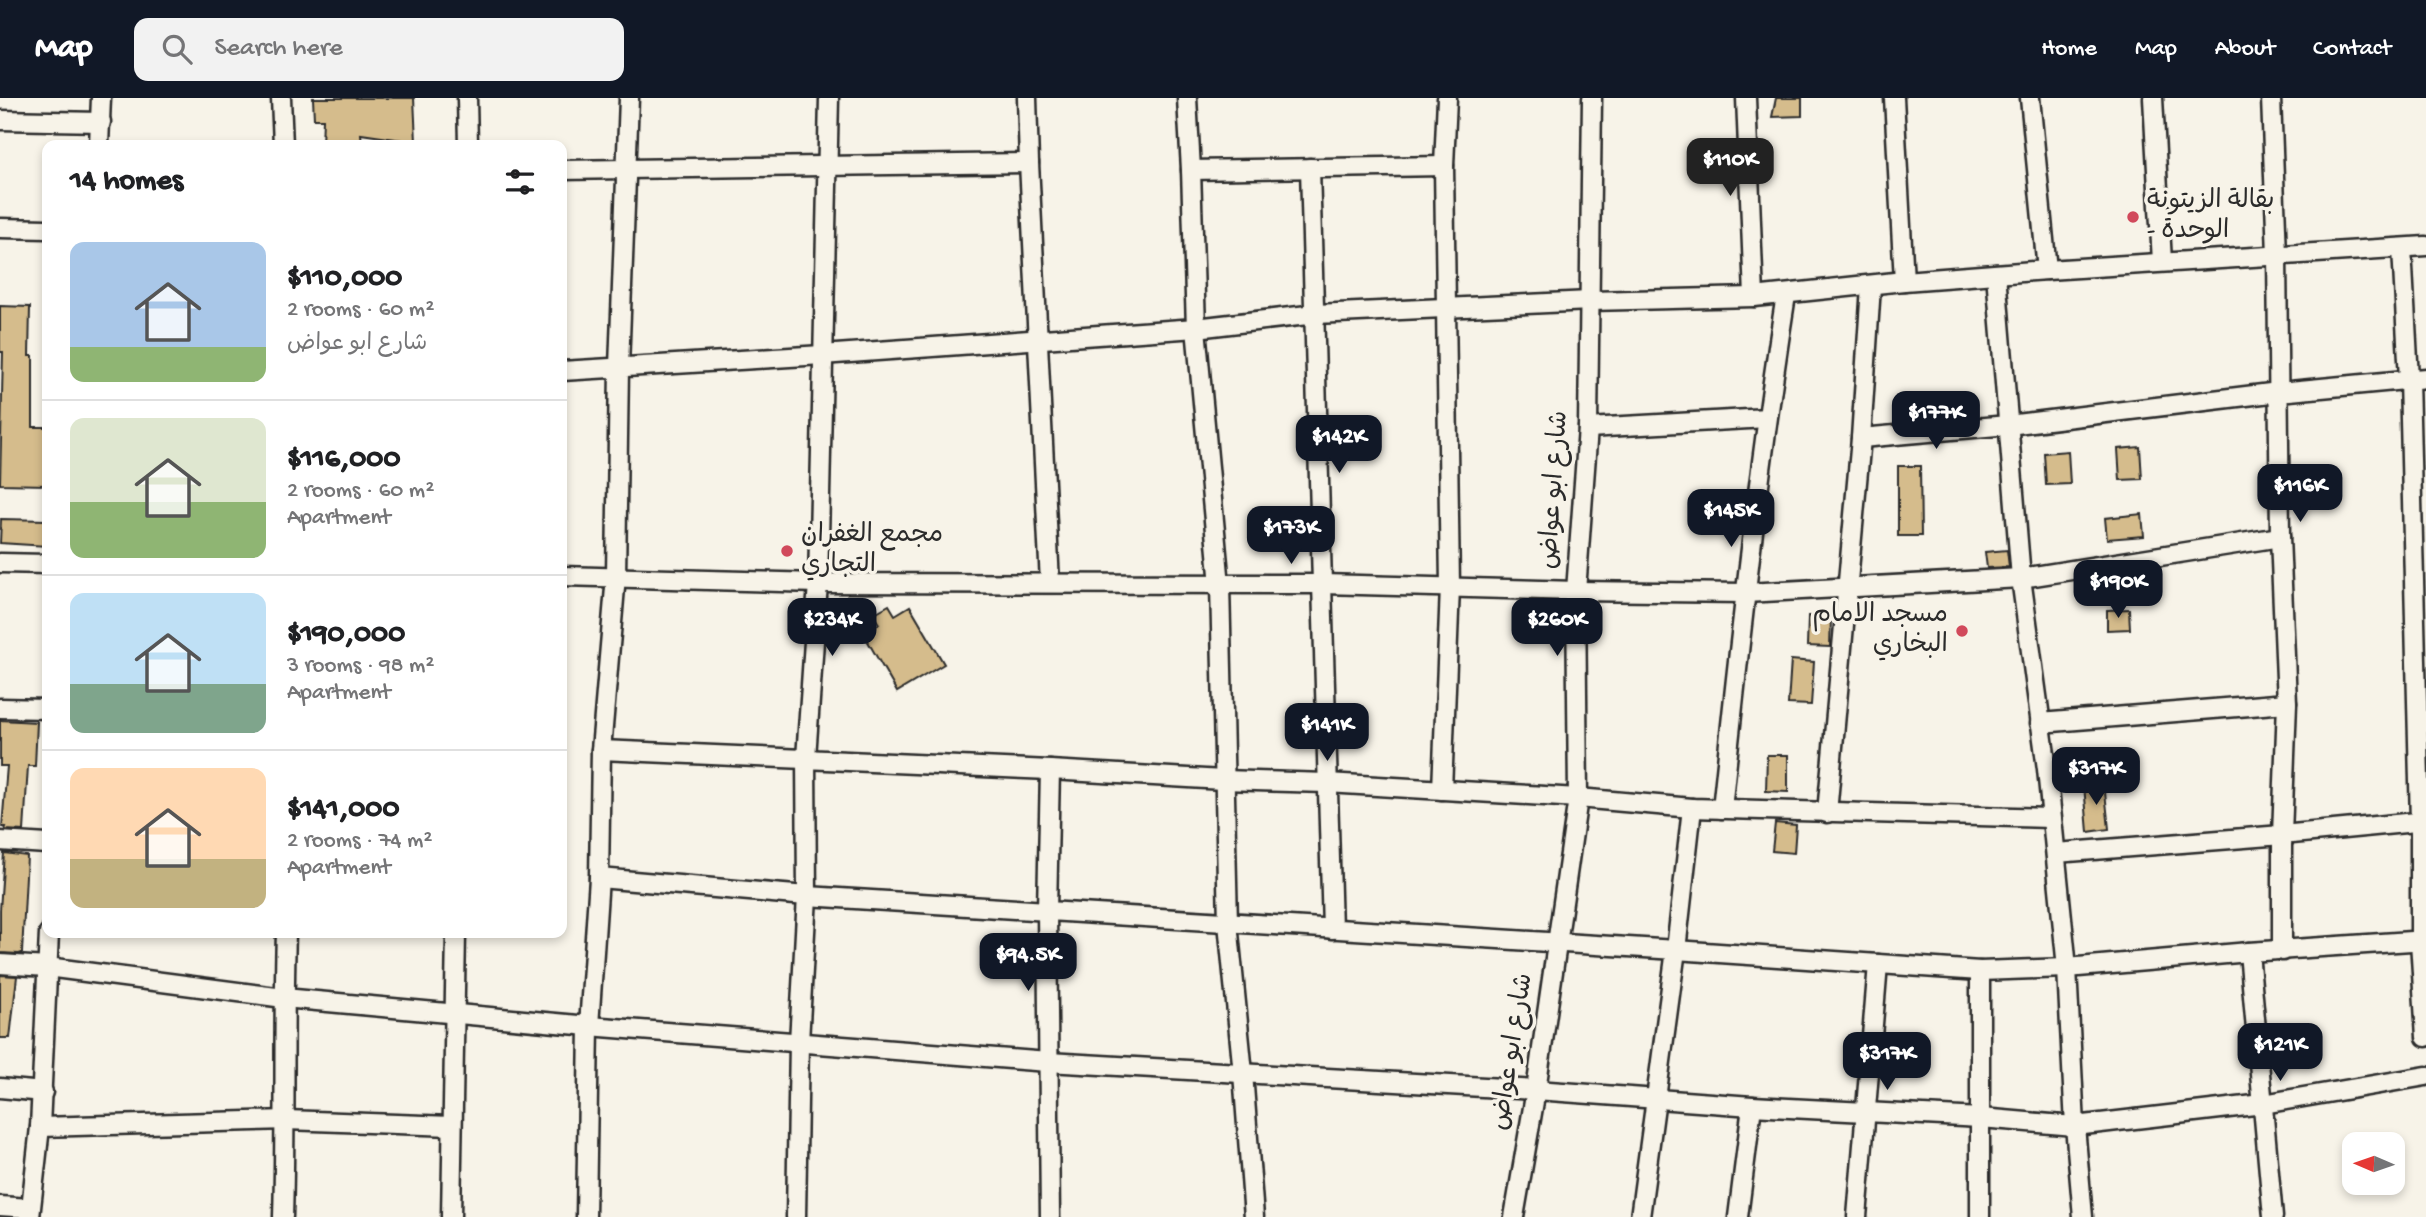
<!DOCTYPE html>
<html lang="en">
<head>
<meta charset="utf-8">
<style>
	body { margin:0; font-family:"Gochi Hand","Playpen Sans Arabic",sans-serif; background:#f2f2f2; color:#202124; height:100vh; display:flex; flex-direction:column; font-size:26px; white-space:nowrap }
	* { box-sizing:border-box; margin:0 }
	p { font-size:23px; color:#757577 }
	.icon { flex:none; width:38px; height:38px; fill:none; stroke:currentColor; stroke-width:2; stroke-linecap:round; stroke-linejoin:round }
	.map { position:relative; flex:1; overflow:hidden }
	.side { position:absolute; left:42px; top:42px; width:525px; height:798px; display:flex; flex-direction:column; background:#fff; border-radius:14px; box-shadow:0 4px 10px #0003 }
	.side>* { flex:none }
	.needle { width:46px; rotate:272deg }
	.fabs { position:absolute; left:2342px; top:1034px; display:grid; gap:14px }
	.fabs a { display:grid; place-items:center; width:63px; height:63px; border-radius:14px; background:#fff; box-shadow:0 4px 10px #0003; font-size:35px }
	.price { position:absolute; translate:-50% -60px; padding:0 16px; border-radius:14px; background:#111827; color:#fff; font-size:23px; line-height:46px; filter:drop-shadow(0 2px 4px #0008) }
	.price::after { content:''; position:absolute; left:50%; top:42px; width:21px; height:16px; margin-left:-10px; background:inherit; clip-path:polygon(0 0,100% 0,50% 100%) }
	.price.active { background:#222; color:#fff }
	ul { padding:0; list-style:none }
	li { display:flex; align-items:center; gap:21px; height:175px; padding:0 28px }
	li+li { border-top:2px solid #e0e0e0 }
	li span { display:grid; place-items:center; flex:none; width:196px; height:140px; border-radius:14px; color:#555 }
	li>.icon { margin-inline-start:auto }
	span .icon { width:84px; height:84px; fill:#fffc; stroke-width:1 }
	li b { font-size:30px }
	h2 { display:flex; justify-content:space-between; align-items:center; height:84px; padding:0 28px; font-size:30px }
	header { display:flex; align-items:center; gap:42px; box-sizing:border-box; height:98px; padding:0 35px; background:#111827; color:#fff }
	header strong { font-size:33px }
	nav { display:flex; gap:38px; margin-inline-start:auto; font-size:24px }
	.search { width:490px; height:63px; background:#f2f2f2; display:flex; align-items:center; gap:18px; box-sizing:border-box; padding:0 24px; border-radius:14px; color:#757577; font-size:26px }
	.map>svg:first-child { display:block }
</style>
</head>
<body>
<header>
<strong>Map</strong>
<div class="search"><svg class="icon" aria-label="search" viewBox="0 0 24 24"><circle cx="10" cy="10" r="6"/><path d="M15 15l6 6"/></svg>Search here</div>
<nav><a>Home</a><a>Map</a><a>About</a><a>Contact</a></nav>
</header>
<div class="map">
<svg width="2426" height="1119" viewBox="0 0 2426 1119">
	<rect width="100%" height="100%" fill="#f7f3e8"/>
	<filter id="ink" filterUnits="userSpaceOnUse"><feTurbulence type="fractalNoise" baseFrequency=".0143" numOctaves="2"/><feDisplacementMap in="SourceGraphic" scale="14" xChannelSelector="R" yChannelSelector="G"/><feConvolveMatrix kernelMatrix="1 2 1 2 8 2 1 2 1" color-interpolation-filters="sRGB"/></filter>
	<g filter="url(#ink)">
		<g fill="#d5bc8c" stroke="#2b2b2b" stroke-width="2">
			<polygon points="313,0 414,0 416,44 361,36 362,46 322,47 323,21 314,21"/>
			<polygon points="1776,0 1802,0 1802,18 1772,19"/>
			<polygon points="0,208 30,209 29,258 33,258 33,329 47,329 47,387 0,386 3,254 0,254"/>
			<polygon points="2140,349 2142,381 2120,382 2118,351"/>
			<polygon points="2068,353 2070,386 2046,387 2044,355"/>
			<polygon points="1898,368 1920,368 1921,438 1898,438"/>
			<polygon points="2142,416 2144,438 2107,441 2105,420"/>
			<polygon points="1,421 47,422 47,448 0,445"/>
			<polygon points="2007,452 2009,469 1987,470 1985,454"/>
			<polygon points="889,507 895,517 910,508 944,566 897,594 863,535 879,526 873,516"/>
			<polygon points="2129,511 2130,531 2107,532 2107,512"/>
			<polygon points="1808,518 1831,519 1830,549 1807,548"/>
			<polygon points="1791,562 1814,564 1811,607 1788,606"/>
			<polygon points="0,622 37,624 35,668 28,668 24,733 5,732 6,729 2,729 7,668 0,668"/>
			<polygon points="1767,657 1788,657 1788,694 1766,693"/>
			<polygon points="2104,685 2109,731 2088,734 2084,687"/>
			<polygon points="1775,725 1796,727 1794,755 1772,753"/>
			<polygon points="4,755 27,758 22,855 19,856 0,855 0,812"/>
			<polygon points="0,877 17,878 10,940 0,940"/>
		</g>
		<g fill="none" stroke-linecap="round" stroke-linejoin="round">
			<g stroke="#2b2b2b" stroke-width="23">
				<g id="minor">
					<polyline points="281,0 283,47"/>
					<polyline points="467,0 468,47"/>
					<polyline points="1027,0 1029,65 1050,485"/>
					<polyline points="1187,0 1191,72 1196,230 1220,487 1228,825 1243,975 1254,1119"/>
					<polyline points="1746,0 1754,199"/>
					<polyline points="1894,0 1904,183"/>
					<polyline points="2030,0 2047,172"/>
					<polyline points="2153,0 2162,164"/>
					<polyline points="2271,0 2277,157 2280,439 2287,605 2282,737 2282,853"/>
					<polyline points="0,22 101,24"/>
					<polyline points="99,47 101,0"/>
					<polyline points="1310,70 1332,831"/>
					<polyline points="562,72 1029,65"/>
					<polyline points="1191,72 1444,68"/>
					<polyline points="0,130 47,131"/>
					<polyline points="2402,150 2409,281 2420,724 2420,843 2426,939"/>
					<polyline points="1996,176 2021,480 2047,671 2067,870 2075,1028 2083,1119"/>
					<polyline points="562,273 822,257 1196,230 1316,216 1590,203 1754,199 1904,183 2047,172 2426,148"/>
					<polyline points="1588,330 1767,320"/>
					<polyline points="1861,340 2008,327 2279,294 2426,280"/>
					<polyline points="0,465 47,466"/>
					<polyline points="562,478 818,485 1323,486 1576,493 1745,495 2021,480 2280,439"/>
					<polyline points="0,610 47,611"/>
					<polyline points="2040,625 2287,605"/>
					<polyline points="601,652 1050,672 1223,682 1327,685 1578,700 1692,710 2050,720"/>
					<polyline points="1442,692 1450,489 1444,68 1447,0"/>
					<path d="M1722 711C1740 539 1759 368 1786 197"/>
					<polyline points="1827,715 1861,340 1871,188"/>
					<polyline points="0,743 47,746"/>
					<polyline points="2056,755 2282,737 2426,723"/>
					<polyline points="599,780 807,798 1676,852 1980,873 2067,870 2249,854 2426,842"/>
					<polyline points="2249,854 2273,1119"/>
					<polyline points="0,866 47,869 284,900 589,928 1048,964 1536,992 1752,1008 1981,1020 2075,1028 2263,1006 2426,978"/>
					<polyline points="1980,873 1980,1119"/>
					<polyline points="0,990 43,994"/>
					<polyline points="40,1029 286,1022 452,1028"/>
					<polyline points="0,1108 30,1110"/>
					<polyline points="30,1119 40,1029 49,835"/>
					<path d="M283 1119C286 1024 283 930 286 835"/>
					<polyline points="451,1119 456,835"/>
					<polyline points="586,1119 589,928 599,780 601,652 616,478 619,269 629,0"/>
					<polyline points="796,1119 799,944 807,798 806,660 818,485 829,0"/>
					<polyline points="1050,1119 1047,812 1050,672"/>
					<polyline points="1514,1119 1536,992 1578,700 1576,493 1588,330 1592,0"/>
					<polyline points="1640,1119 1676,852 1692,710"/>
					<polyline points="1738,1119 1752,1008"/>
					<polyline points="1857,1119 1878,866"/>
				</g>
			</g>
			<use href="#minor" stroke="#f7f3e8" stroke-width="18"/>
		</g>
	</g>
	<g fill="#d1495b" stroke="#f7f3e8" stroke-width="2.5">
		<circle cx="2133" cy="119" r="7"/>
		<circle cx="787" cy="453" r="7"/>
		<circle cx="1962" cy="533" r="7"/>
	</g>
	<g text-anchor="middle" dominant-baseline="central" stroke-width="7" stroke-linejoin="round" paint-order="stroke">
		<g font-size="26" fill="#2b2b2b" stroke="#f7f3e8" text-anchor="start">
			<text x="2147" y="104">بقالة الزيتونة<tspan x="2147" dy="30">- الوحدة</tspan></text>
			<text x="801" y="438">مجمع الغفران<tspan x="801" dy="30">التجاري</tspan></text>
			<text x="1948" y="518" text-anchor="end">مسجد الامام<tspan x="1948" dy="30">البخاري</tspan></text>
		</g>
		<g font-size="26" fill="#2b2b2b" stroke="#f7f3e8">
			<text transform="translate(1556 392) rotate(-86)">شارع ابو عواض</text>
			<text transform="translate(1514 954) rotate(-81)">شارع ابو عواض</text>
		</g>
	</g>
</svg>
<div class="fabs">
<a><svg class="needle" viewBox="-14 -14 28 28"><path d="M0-13l5 13h-10z" fill="#e53935"/><path d="M0 13l5-13h-10z" fill="#757577"/></svg></a>
</div>
<b class="price active" style="left:1730px;top:100px">$110K</b>
<b class="price" style="left:1936px;top:353px">$177K</b>
<b class="price" style="left:1339px;top:377px">$142K</b>
<b class="price" style="left:2300px;top:426px">$116K</b>
<b class="price" style="left:1731px;top:451px">$145K</b>
<b class="price" style="left:1291px;top:468px">$173K</b>
<b class="price" style="left:2118px;top:522px">$190K</b>
<b class="price" style="left:832px;top:560px">$234K</b>
<b class="price" style="left:1557px;top:560px">$260K</b>
<b class="price" style="left:1327px;top:665px">$141K</b>
<b class="price" style="left:2096px;top:709px">$317K</b>
<b class="price" style="left:1028px;top:895px">$94.5K</b>
<b class="price" style="left:2280px;top:985px">$121K</b>
<b class="price" style="left:1887px;top:994px">$317K</b>
<section class="side">
<h2>14 homes<svg class="icon" aria-label="filters" viewBox="0 0 24 24"><path d="M4 7h16M4 17h16"/><circle cx="9" cy="7" r="2"/><circle cx="15" cy="17" r="2"/></svg></h2>
<ul>
<li><span style="background:linear-gradient(#a9c7e8 75%,#8fb573 0)"><svg class="icon" aria-label="home" viewBox="0 0 24 24"><path d="M3 11l9-7 9 7M6 9v11h12V9"/></svg></span><div><b>$110,000</b><p>2 rooms · 60 m²</p><p>شارع ابو عواض</p></div></li>
<li><span style="background:linear-gradient(#dfe7d0 60%,#8fb573 0)"><svg class="icon" aria-label="home" viewBox="0 0 24 24"><path d="M3 11l9-7 9 7M6 9v11h12V9"/></svg></span><div><b>$116,000</b><p>2 rooms · 60 m²</p><p>Apartment</p></div></li>
<li><span style="background:linear-gradient(#bfe0f5 65%,#7fa58c 0)"><svg class="icon" aria-label="home" viewBox="0 0 24 24"><path d="M3 11l9-7 9 7M6 9v11h12V9"/></svg></span><div><b>$190,000</b><p>3 rooms · 98 m²</p><p>Apartment</p></div></li>
<li><span style="background:linear-gradient(#ffd9b3 65%,#c2b280 0)"><svg class="icon" aria-label="home" viewBox="0 0 24 24"><path d="M3 11l9-7 9 7M6 9v11h12V9"/></svg></span><div><b>$141,000</b><p>2 rooms · 74 m²</p><p>Apartment</p></div></li>
</ul>
</section>
</div>
</body>
</html>
